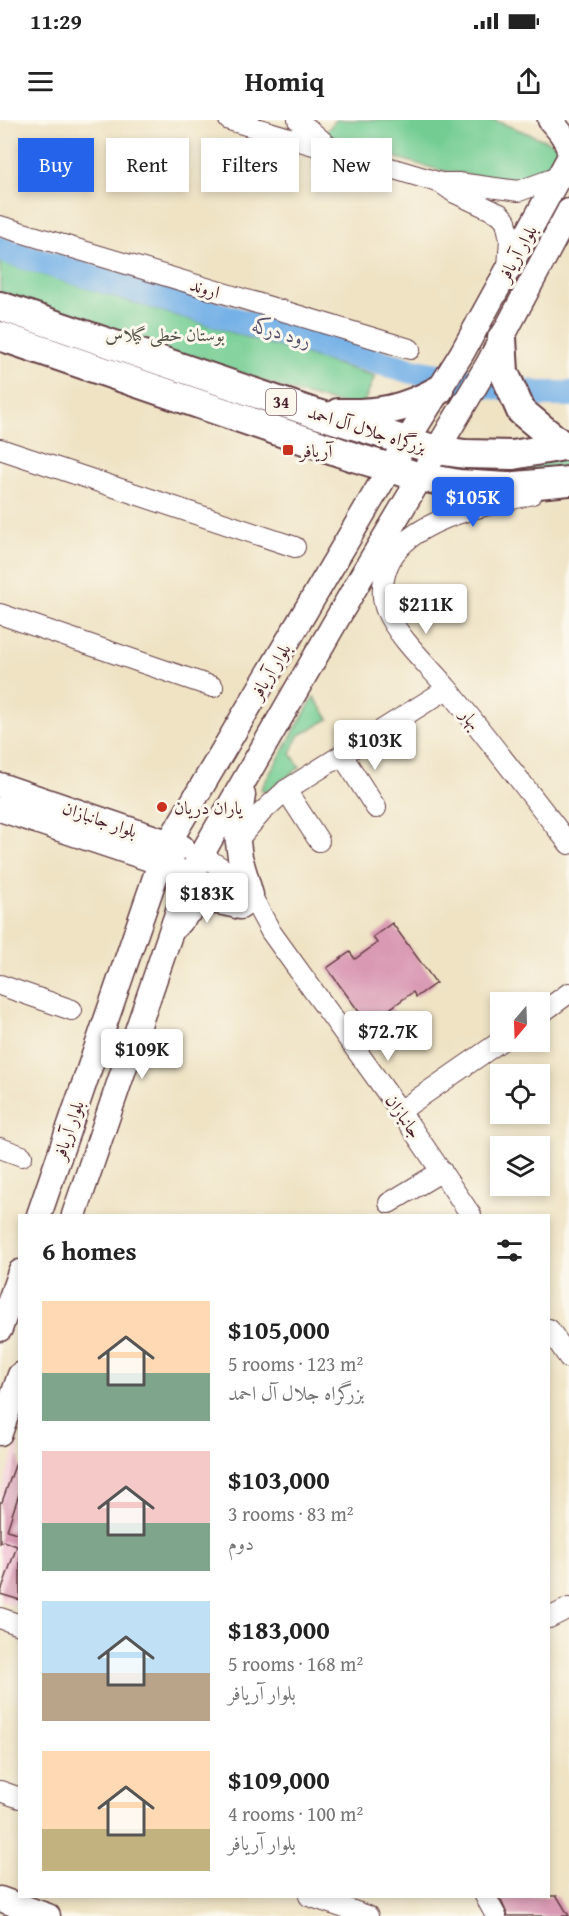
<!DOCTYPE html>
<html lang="en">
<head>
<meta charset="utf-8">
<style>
	body { margin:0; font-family:"Gentium Book Plus",Amiri,serif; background:#f2f2f2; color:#222; height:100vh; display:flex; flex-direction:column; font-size:22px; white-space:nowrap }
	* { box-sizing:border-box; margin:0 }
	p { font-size:20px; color:#767676 }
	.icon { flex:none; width:33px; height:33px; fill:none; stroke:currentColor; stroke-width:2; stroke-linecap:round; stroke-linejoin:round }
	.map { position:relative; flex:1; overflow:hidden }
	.details { position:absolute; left:18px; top:1094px; width:532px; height:684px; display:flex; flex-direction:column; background:#fff; border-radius:0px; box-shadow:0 3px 9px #0003 }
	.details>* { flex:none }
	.guide { position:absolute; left:18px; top:18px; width:534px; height:54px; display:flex; gap:12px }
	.needle { width:39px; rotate:199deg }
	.fabs { position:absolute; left:490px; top:872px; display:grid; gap:12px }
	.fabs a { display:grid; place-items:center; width:60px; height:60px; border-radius:0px; background:#fff; box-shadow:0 3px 9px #0003; font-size:30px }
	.price { position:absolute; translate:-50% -51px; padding:0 14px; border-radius:6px; background:#fff; color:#222; font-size:20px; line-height:39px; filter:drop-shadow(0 2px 3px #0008) }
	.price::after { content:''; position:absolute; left:50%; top:36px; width:18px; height:14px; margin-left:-9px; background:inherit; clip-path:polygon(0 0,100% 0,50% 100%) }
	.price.active { background:#2563eb; color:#fff }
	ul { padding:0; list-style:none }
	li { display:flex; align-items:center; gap:18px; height:150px; padding:0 24px }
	li span { display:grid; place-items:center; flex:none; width:168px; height:120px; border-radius:0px; color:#555 }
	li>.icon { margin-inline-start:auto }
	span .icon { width:72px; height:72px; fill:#fffc; stroke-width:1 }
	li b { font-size:26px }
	h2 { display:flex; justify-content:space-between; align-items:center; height:72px; padding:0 24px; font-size:26px }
	.pill { padding:0 21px; border-radius:0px; background:#fff; box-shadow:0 3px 9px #0003; font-size:21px; line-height:54px }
	.pill.active { background:#2563eb; color:#fff }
	.status { display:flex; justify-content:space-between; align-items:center; height:42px; padding:0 30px; background:#fff; direction:ltr }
	.status svg { height:16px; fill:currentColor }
	header { display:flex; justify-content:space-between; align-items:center; height:78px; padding:0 24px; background:#fff; font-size:27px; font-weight:800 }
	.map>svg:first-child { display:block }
</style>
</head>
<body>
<div class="status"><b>11:29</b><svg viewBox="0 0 49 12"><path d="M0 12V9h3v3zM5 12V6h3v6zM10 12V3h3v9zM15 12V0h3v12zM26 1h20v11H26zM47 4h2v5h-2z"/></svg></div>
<header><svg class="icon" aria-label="menu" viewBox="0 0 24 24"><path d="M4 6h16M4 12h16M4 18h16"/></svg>Homiq<svg class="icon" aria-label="share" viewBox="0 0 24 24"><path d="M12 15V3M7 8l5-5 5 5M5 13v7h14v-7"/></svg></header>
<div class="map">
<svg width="569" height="1796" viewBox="0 0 569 1796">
	<rect width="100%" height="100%" fill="#fbf7ec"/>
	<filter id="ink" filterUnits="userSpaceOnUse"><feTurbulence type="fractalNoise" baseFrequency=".0167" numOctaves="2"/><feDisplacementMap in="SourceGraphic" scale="12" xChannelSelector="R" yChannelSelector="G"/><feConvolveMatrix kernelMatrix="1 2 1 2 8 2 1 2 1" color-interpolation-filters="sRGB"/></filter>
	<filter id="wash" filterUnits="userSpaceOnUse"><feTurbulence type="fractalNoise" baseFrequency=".008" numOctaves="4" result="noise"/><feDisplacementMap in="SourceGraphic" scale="24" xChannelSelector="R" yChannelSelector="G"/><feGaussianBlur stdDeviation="1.35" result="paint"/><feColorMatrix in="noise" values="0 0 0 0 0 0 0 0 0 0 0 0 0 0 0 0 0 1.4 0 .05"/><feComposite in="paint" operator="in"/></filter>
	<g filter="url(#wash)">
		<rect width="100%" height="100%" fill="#efe3c4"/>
		<polygon fill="#f4cfdc" points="19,1318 19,1487 0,1481 0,1375"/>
		<g fill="#73cd93" stroke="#5e765f" stroke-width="1.5">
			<polygon points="336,0 494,0 562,27 555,49 513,62 439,50 346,23 325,13"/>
			<polygon points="0,142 375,256 361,289 288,270 201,238 163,234 0,179"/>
			<path d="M569 338V347C536 351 504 355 470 351Z"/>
			<polygon points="314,577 329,599 298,616 291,634 300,647 266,672 261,669"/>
		</g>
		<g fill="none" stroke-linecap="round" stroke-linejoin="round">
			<polyline stroke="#75b1e7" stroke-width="26" points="0,129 339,231 416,252 538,274 569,274"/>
		</g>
		<g id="blocks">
			<g fill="#d999b3">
				<polygon points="392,803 436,863 416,877 413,872 391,888 396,895 373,911 327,848 350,832 355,839 377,823 373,817"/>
				<polygon points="18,1337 20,1338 20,1371 7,1410 20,1414 20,1480 0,1474 17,1426 3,1421 0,1423 0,1382 2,1382"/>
				<polygon points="499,1776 557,1776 569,1796 508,1796"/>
			</g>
		</g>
	</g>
	<g filter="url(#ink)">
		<use href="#blocks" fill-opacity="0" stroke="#633c42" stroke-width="1.5"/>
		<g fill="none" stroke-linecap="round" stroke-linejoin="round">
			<g stroke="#633c42" stroke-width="22">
				<g id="minor">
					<polyline points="229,0 441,63 455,73 500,94 506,101 510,119 508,147"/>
					<polyline points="298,0 326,24"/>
					<polyline points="444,63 458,63 519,71 558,57"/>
					<polyline points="0,106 410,229"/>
					<polyline points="0,329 295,427"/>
					<path d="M532 374C488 386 424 395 395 433 384 448 379 472 386 490 398 518 428 545 448 569 489 620 529 672 569 724"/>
					<polyline points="0,494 213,567"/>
					<polyline points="342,635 376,688"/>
					<polyline points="286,670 319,721"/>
					<polyline points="242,715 262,692 286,670 447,569"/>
					<polyline points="200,734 231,754 251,775 271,812 400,991 471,1095"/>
					<polyline points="191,753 227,775 238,785"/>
					<polyline points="0,865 72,890"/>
					<polyline points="540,894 569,873"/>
					<polyline points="400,991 501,921"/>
					<polyline points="0,1028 22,1036"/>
					<polyline points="389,1083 442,1051"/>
					<polyline points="549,1209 569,1238"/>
					<polyline points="0,1498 20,1505"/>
					<polyline points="549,1498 569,1488"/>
					<polyline points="0,1671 20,1678"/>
					<polyline points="309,1776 368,1796"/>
					<polyline points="485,1776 496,1796"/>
				</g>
			</g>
			<g stroke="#633c42" stroke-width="27">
				<g id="major">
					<path d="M550 0C558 9 567 19 569 31"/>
					<polyline points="0,665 182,727"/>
					<polyline points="243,675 237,715 240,737 251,775"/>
					<polyline points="0,689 174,747"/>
					<path d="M174 808C199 778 203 777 240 787"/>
					<polyline points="39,1095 160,743 169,722 390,348 462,233 569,38"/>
					<polyline points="74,1095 191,753 364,452 487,246 569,91"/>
					<polyline points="0,1209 20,1152"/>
					<polyline points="0,1313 20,1255"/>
					<polyline points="0,1779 48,1796"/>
				</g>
			</g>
			<g stroke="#633c42" stroke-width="32">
				<g id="highway">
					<polyline points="0,186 311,292 436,330 465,334 513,335 569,325"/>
					<polyline points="0,216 354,337 420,357 459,364 506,367 569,361"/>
					<polyline points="502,218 504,252 521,291 563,326"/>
					<path d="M338 293C379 294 403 290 439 270"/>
				</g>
			</g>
			<use href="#minor" stroke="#fff" stroke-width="20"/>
			<use href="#major" stroke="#fff" stroke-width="24"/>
			<use href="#highway" stroke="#fff" stroke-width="28"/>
		</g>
	</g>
	<g fill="#c8321e" stroke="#fbf7ec" stroke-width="2">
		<rect x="282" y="324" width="12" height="12" rx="3"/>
		<circle cx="162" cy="687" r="6"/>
	</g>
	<g text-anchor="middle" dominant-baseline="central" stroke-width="6" stroke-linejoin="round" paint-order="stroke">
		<rect fill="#fbf7ec" stroke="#7f6065" stroke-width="1.5" x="266" y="269" width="30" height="26" rx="4.5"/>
		<g font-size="16" font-weight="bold" fill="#4a1f2b">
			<text x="281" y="282">34</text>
		</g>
		<g font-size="18" fill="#4a1f2b" stroke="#fbf7ec">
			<text transform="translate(517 133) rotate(-61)">بلوار آریافر</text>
			<text transform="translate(205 168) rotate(17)">اروند</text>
			<text transform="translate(367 309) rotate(17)">بزرگراه جلال آل احمد</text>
			<text transform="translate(270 551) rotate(-59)">بلوار آریافر</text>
			<text transform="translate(471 599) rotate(52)">بهار</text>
			<text transform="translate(100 699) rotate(19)">بلوار جانبازان</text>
			<text transform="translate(404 996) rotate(55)">جانبازان</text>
			<text transform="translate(68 1010) rotate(-71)">بلوار آریافر</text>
		</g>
		<g font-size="18" fill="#56534a" stroke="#fbf7ec">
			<text x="165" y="214">بوستان خطی گیلاس</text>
		</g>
		<g font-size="18" fill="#4a1f2b" stroke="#fbf7ec" text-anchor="start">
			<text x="300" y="330">آریافر</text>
			<text x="174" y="687">یاران دریان</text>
		</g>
		<g font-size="20" font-style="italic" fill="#59526d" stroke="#fbf7ec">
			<text transform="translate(282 212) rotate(16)">رود درکه</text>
		</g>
	</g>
</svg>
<div class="fabs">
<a><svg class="needle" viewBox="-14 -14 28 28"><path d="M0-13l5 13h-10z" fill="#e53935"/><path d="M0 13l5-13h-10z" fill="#767676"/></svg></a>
<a><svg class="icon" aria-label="locate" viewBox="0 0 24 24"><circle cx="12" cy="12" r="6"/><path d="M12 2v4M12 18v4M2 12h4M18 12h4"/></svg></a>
<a><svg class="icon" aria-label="layers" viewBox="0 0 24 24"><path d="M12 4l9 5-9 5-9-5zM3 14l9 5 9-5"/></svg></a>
</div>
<b class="price active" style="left:473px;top:408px">$105K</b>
<b class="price" style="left:426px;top:515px">$211K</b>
<b class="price" style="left:375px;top:651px">$103K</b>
<b class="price" style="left:207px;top:804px">$183K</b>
<b class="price" style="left:388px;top:942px">$72.7K</b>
<b class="price" style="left:142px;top:960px">$109K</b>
<div class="guide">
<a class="pill active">Buy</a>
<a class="pill">Rent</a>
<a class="pill">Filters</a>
<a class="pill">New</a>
</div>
<section class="details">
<h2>6 homes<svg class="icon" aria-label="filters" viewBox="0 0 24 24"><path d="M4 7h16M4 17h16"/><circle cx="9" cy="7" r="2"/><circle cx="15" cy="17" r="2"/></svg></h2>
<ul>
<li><span style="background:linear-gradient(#ffd9b3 60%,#7fa58c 0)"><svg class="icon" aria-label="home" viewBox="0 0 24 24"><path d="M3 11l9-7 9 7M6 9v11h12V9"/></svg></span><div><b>$105,000</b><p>5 rooms · 123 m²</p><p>بزرگراه جلال آل احمد</p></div></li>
<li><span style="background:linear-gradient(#f6c9c9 60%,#7fa58c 0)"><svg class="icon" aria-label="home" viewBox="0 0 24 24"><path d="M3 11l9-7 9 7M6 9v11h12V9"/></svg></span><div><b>$103,000</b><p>3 rooms · 83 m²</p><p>دوم</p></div></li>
<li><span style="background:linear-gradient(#bfe0f5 60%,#b9a48a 0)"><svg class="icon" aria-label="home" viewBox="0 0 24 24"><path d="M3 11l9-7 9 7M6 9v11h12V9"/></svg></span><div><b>$183,000</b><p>5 rooms · 168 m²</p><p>بلوار آریافر</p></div></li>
<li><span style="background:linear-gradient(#ffd9b3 65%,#c2b280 0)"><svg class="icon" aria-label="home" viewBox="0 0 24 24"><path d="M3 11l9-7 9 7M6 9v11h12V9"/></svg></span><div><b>$109,000</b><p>4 rooms · 100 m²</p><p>بلوار آریافر</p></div></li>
</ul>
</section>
</div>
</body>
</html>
